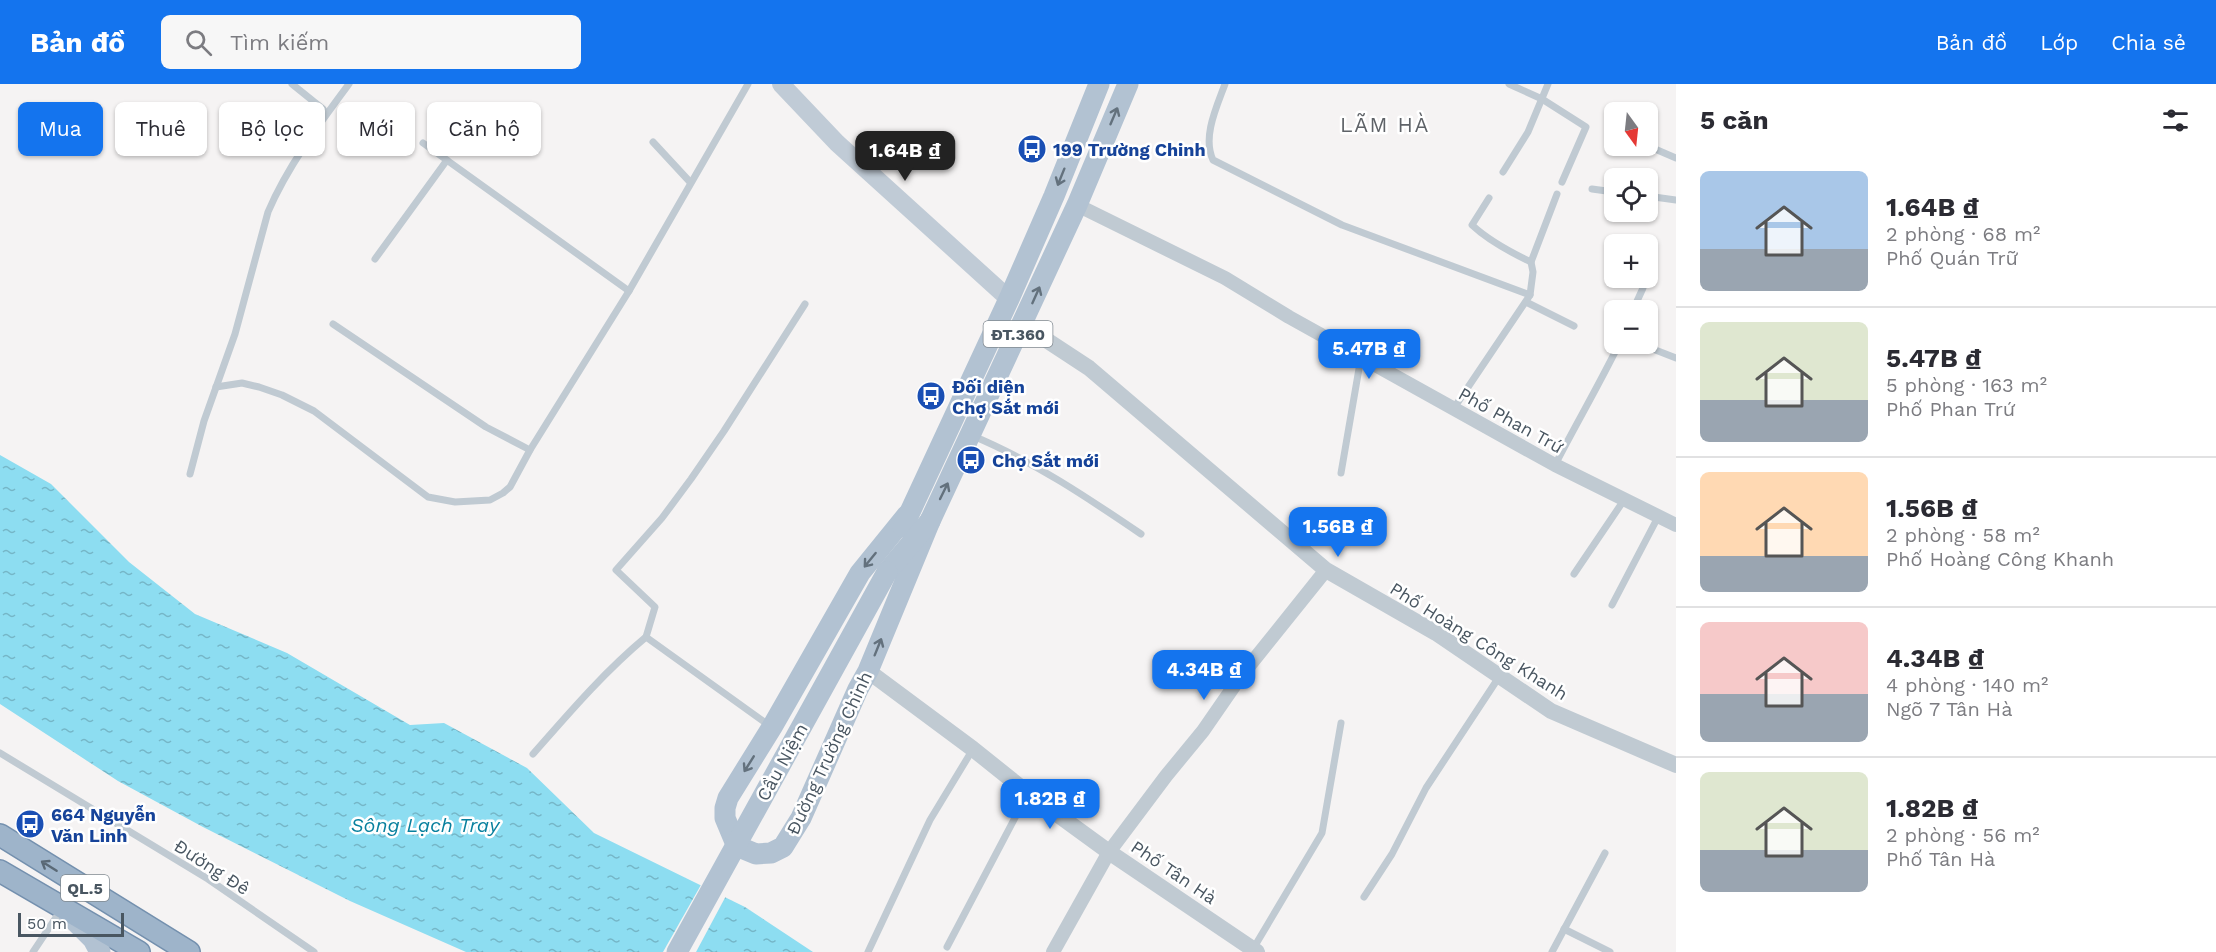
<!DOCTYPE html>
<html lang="vi">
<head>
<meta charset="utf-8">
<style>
	body { margin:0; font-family:"Work Sans",sans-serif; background:#f7f7f7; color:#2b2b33; height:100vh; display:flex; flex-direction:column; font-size:22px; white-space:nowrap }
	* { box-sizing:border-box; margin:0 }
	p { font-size:20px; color:#7c7c81 }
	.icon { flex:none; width:33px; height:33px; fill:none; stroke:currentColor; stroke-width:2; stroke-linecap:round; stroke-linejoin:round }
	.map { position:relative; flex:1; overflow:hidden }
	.details { display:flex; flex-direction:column; background:#fff; width:540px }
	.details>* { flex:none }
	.top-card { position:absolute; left:18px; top:18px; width:570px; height:54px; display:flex; gap:12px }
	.needle { width:39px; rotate:165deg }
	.tools { position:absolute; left:1604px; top:18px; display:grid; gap:12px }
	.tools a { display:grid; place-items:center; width:54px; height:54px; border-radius:9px; background:#fff; box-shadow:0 2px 4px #0004; font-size:30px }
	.scale { position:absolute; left:18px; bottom:15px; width:106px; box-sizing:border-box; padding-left:6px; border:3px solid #495661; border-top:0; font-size:16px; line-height:21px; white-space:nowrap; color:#495661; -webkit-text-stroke:4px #fff; paint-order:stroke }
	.price { position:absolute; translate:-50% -51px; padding:0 14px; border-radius:12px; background:#1474ee; color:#fff; font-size:20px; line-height:39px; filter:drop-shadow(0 2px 3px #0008) }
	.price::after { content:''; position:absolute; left:50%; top:36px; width:18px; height:14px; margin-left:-9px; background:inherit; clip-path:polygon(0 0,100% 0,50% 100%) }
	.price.on { background:#222; color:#fff }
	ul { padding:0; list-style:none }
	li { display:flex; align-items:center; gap:18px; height:150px; padding:0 24px }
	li+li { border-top:2px solid #e1e1e2 }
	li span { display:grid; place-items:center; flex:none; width:168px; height:120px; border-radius:9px; color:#555 }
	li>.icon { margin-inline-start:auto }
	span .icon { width:72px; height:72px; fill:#fffc; stroke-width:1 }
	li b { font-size:26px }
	h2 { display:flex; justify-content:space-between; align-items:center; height:72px; padding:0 24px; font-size:26px }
	.pill { padding:0 21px; border-radius:9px; background:#fff; box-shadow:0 2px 4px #0004; font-size:21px; line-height:54px }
	.pill.on { background:#1474ee; color:#fff }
	header { display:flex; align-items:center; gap:36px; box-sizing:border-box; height:84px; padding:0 30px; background:#1474ee; color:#fff }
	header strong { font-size:28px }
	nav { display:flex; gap:33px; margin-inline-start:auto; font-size:21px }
	.search { width:420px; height:54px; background:#f7f7f7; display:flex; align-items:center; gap:15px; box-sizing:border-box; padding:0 21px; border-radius:9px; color:#7c7c81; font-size:22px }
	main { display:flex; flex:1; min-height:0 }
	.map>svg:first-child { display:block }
</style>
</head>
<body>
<header>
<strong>Bản đồ</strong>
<div class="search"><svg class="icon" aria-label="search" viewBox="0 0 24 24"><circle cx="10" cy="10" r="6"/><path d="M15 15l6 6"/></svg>Tìm kiếm</div>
<nav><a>Bản đồ</a><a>Lớp</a><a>Chia sẻ</a></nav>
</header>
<main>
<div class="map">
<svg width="1676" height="868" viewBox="0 0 1676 868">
	<defs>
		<pattern id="water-ripples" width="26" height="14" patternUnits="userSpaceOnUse" patternTransform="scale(1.5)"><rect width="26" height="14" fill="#8dddf1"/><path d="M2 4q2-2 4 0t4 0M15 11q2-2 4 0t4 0" fill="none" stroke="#75b6c7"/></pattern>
	</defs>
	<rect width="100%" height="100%" fill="#f5f3f3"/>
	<polygon fill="url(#water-ripples)" points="0,371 51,400 129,478 195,530 287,569 410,641 444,639 527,684 594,749 745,823 813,868 466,868 350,817 203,743 118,697 0,620"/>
	<polygon fill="#f5f3f3" points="702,799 727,810 696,868 663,868"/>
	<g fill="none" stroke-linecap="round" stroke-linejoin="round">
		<g stroke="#7490ae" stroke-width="24">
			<g id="trunk">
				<polyline points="0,751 189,868"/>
				<polyline points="0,787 139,868"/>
			</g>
		</g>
		<g stroke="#c0cad2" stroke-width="7">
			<polyline points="292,0 323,25 326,30"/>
			<path d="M1225 0C1217 22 1202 53 1213 76L1342 141 1530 211"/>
			<polyline points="1509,0 1542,15 1586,43 1562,98"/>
			<polyline points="653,58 690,98"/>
			<polyline points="423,59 629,207"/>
			<polyline points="1648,62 1676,74"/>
			<polyline points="1503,88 1528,48 1548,0"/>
			<polyline points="1592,105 1614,108"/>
			<polyline points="1647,112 1676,116"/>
			<path d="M1489 114 1472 141C1489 157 1510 168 1531 178"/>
			<polyline points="375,175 447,76"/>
			<polyline points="1526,218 1574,242"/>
			<polyline points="1633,226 1643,204"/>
			<polyline points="333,240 486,343 530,366 629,207 748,0"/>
			<polyline points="1640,260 1676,274"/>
			<polyline points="216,303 242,299 259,303 282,311 314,327 428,413 455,418 490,416 503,409 510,403 530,366"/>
			<polyline points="1454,324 1530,211 1533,188 1531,178 1557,110"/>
			<path d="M973 352C1033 377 1088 414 1141 450"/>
			<path d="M1555 381C1576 340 1599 301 1619 260"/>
			<polyline points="1341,389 1361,273"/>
			<path d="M190 390 204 337 235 250 268 128C287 83 320 39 349 0"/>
			<polyline points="1574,490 1624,416"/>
			<polyline points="1612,521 1658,433"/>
			<polyline points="770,642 646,553 655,523 616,486 662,434 691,395 724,347 805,220"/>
			<polyline points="0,669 208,795 314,868"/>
			<path d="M533 670C569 629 604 588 646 553"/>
			<polyline points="1364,813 1392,770 1426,704 1499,593"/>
			<polyline points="1564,845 1610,868"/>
			<polyline points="947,863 1028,709"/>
			<polyline points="1253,865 1322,749 1341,639"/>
			<polyline points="33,868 61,826"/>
			<polyline points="868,868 930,736 973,665"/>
			<polyline points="1552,868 1605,769"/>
		</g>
		<g stroke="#c0cad2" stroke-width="14">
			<polyline points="1077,121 1225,194 1289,233 1555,381 1676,441"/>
			<polyline points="1053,868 1109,768 1166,692 1203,647 1241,592 1326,486"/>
		</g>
		<g stroke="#c0cad2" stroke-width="16">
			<polyline points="1022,240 1089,284 1326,486 1436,549 1551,627 1676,681"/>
			<polyline points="868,587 973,665 1028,709 1109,768 1257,868"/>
		</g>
		<polyline stroke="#c0cbd6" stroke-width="18" points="781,0 837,59 1009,215"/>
		<g stroke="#b2c2d2" stroke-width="21">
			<polyline points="907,431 860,489 772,643 728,714 725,724 725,734 735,758 739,763 756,770 771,769 783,763 801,734 858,605 868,587 930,437"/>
			<polyline points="903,443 1009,215 1054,112 1099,0"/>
			<polyline points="887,488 930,437 1077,121 1128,0"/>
			<polyline points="69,831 93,855 100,868"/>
		</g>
		<use href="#trunk" stroke="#9eb4ca" stroke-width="21"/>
		<polyline stroke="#b2c2d2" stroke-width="21" points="677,868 887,488"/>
	</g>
	<defs><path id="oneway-shaft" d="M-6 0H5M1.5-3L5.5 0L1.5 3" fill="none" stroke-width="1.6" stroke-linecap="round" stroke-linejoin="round" transform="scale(1.5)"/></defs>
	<g stroke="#63717d">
		<use href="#oneway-shaft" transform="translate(1114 32) rotate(-67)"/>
		<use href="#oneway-shaft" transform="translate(1061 93) rotate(112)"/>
		<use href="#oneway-shaft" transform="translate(1036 211) rotate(-66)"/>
		<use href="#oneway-shaft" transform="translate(944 407) rotate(-64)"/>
		<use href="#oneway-shaft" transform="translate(870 476) rotate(129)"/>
		<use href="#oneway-shaft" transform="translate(878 563) rotate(-68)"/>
		<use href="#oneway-shaft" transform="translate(749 680) rotate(122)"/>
	</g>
	<use stroke="#5a6976" href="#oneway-shaft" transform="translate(49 782) rotate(-148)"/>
	<defs>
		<g id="bus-disc" transform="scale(1.5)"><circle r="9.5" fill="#1a4fb4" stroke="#fff"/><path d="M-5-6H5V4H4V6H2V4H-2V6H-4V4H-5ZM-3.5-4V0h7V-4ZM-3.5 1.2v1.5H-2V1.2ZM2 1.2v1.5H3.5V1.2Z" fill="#fff"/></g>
	</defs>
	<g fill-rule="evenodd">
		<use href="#bus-disc" x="1032" y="65"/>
		<use href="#bus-disc" x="931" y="312"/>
		<use href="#bus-disc" x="971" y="376"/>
		<use href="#bus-disc" x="30" y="740"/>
	</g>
	<g text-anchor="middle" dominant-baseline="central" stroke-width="5" stroke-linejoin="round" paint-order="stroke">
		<g fill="#fff" stroke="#808990" stroke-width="1.5">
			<rect x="983.5" y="237" width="69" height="26" rx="4.5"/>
			<rect x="61" y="791" width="48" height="26" rx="4.5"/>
		</g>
		<g font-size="16" font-weight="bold" fill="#495661">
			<text x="1018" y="250">ĐT.360</text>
			<text x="85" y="804">QL.5</text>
		</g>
		<g font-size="18" font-weight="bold" fill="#164399" stroke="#fff" text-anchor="start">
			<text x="1053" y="65">199 Trường Chinh</text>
			<text x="952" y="302">Đối diện<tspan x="952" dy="21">Chợ Sắt mới</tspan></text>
			<text x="992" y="376">Chợ Sắt mới</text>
			<text x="51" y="730">664 Nguyễn<tspan x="51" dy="21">Văn Linh</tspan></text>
		</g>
		<g font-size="18" fill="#495661" stroke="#fff">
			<text transform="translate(1511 336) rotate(29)">Phố Phan Trứ</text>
			<text transform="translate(1479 557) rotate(32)">Phố Hoàng Công Khanh</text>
			<text transform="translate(829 669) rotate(-65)">Đường Trường Chinh</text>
			<text transform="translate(782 678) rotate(-61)">Cầu Niệm</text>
			<text transform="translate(212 783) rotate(33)">Đường Đê</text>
			<text transform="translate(1174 788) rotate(34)">Phố Tân Hà</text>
		</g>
		<g font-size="20" font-style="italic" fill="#08809e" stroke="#fff">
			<text x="425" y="741">Sông Lạch Tray</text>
		</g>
		<g font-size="21" letter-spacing="1.5" fill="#5f6368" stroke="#fff">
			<text x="1385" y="40">LÃM HÀ</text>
		</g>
	</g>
</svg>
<div class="tools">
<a><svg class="needle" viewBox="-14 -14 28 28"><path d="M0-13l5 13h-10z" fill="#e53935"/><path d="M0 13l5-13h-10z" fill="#7c7c81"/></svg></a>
<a><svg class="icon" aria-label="locate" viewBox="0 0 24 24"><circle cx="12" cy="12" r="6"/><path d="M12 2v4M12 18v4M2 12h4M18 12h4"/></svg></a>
<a>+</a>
<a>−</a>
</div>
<div class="scale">50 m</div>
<b class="price on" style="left:905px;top:98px">1.64B ₫</b>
<b class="price" style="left:1369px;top:296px">5.47B ₫</b>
<b class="price" style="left:1338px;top:474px">1.56B ₫</b>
<b class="price" style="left:1204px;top:617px">4.34B ₫</b>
<b class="price" style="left:1050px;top:746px">1.82B ₫</b>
<div class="top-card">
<a class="pill on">Mua</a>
<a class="pill">Thuê</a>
<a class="pill">Bộ lọc</a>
<a class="pill">Mới</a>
<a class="pill">Căn hộ</a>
</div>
</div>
<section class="details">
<h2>5 căn<svg class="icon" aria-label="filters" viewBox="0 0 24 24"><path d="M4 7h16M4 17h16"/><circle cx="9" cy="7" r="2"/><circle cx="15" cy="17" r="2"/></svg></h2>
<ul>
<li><span style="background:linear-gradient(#a9c7e8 65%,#9aa5b1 0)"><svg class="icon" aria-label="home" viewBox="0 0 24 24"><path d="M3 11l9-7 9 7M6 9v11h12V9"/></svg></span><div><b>1.64B ₫</b><p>2 phòng · 68 m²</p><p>Phố Quán Trữ</p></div></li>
<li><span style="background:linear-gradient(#dfe7d0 65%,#9aa5b1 0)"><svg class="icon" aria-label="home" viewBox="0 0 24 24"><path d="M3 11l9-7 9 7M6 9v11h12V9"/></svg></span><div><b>5.47B ₫</b><p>5 phòng · 163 m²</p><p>Phố Phan Trứ</p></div></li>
<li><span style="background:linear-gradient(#ffd9b3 70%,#9aa5b1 0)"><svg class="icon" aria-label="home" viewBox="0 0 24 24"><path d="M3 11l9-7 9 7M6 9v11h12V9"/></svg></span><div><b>1.56B ₫</b><p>2 phòng · 58 m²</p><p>Phố Hoàng Công Khanh</p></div></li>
<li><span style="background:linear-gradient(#f6c9c9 60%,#9aa5b1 0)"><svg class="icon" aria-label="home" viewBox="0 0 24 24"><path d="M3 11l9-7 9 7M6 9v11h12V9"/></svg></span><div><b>4.34B ₫</b><p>4 phòng · 140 m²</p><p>Ngõ 7 Tân Hà</p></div></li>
<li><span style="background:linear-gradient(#dfe7d0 65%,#9aa5b1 0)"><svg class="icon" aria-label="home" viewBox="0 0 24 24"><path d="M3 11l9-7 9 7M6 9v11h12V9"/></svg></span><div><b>1.82B ₫</b><p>2 phòng · 56 m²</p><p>Phố Tân Hà</p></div></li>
</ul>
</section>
</main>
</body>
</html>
